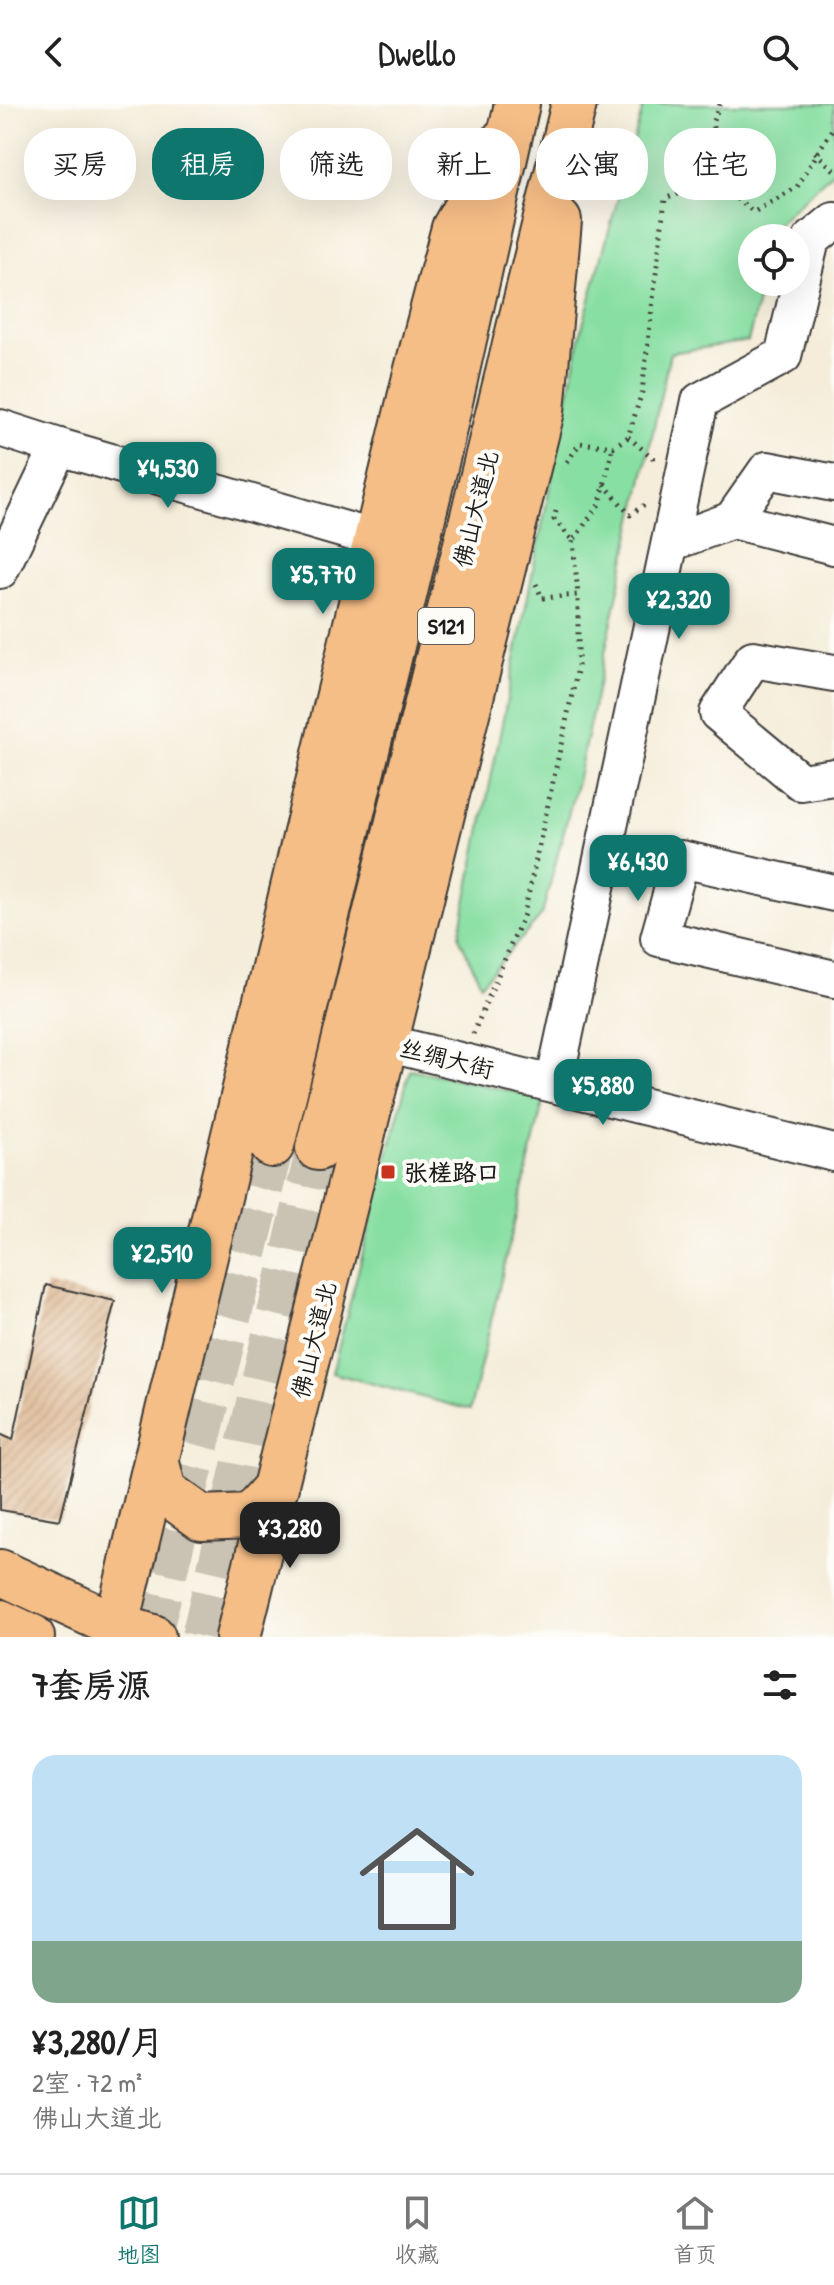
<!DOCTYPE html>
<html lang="zh">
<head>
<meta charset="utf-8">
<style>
	body { margin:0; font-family:"Patrick Hand","LXGW WenKai TC",sans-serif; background:#f2f2f2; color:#222; height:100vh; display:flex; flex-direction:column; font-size:30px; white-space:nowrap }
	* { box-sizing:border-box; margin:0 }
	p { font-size:26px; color:#767676 }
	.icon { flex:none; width:44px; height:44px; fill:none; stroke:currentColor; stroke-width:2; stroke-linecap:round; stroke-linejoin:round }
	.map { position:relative; height:1533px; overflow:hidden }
	.panel { display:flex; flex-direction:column; background:#fff; flex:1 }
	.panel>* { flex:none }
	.guide { position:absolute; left:24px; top:24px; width:786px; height:72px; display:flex; gap:16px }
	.tools { position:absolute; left:738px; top:120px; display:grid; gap:16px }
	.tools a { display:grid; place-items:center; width:72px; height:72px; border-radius:50%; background:#fff; box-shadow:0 8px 32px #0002; font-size:40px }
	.price { position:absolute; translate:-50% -68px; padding:0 18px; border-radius:16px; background:#0f766e; color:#fff; font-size:26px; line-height:52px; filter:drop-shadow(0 2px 4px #0008) }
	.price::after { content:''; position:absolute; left:50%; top:48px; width:24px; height:18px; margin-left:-12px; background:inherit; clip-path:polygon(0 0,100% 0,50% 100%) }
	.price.current { background:#222; color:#fff }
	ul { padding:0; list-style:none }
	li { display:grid; align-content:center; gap:16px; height:424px; padding:0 32px }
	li+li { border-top:2px solid #e0e0e0 }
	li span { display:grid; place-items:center; height:248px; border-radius:24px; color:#555 }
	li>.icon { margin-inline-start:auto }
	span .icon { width:144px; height:144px; fill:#fffc; stroke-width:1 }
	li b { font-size:34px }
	h2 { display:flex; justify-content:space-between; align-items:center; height:96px; padding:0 32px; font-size:34px }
	.pill { padding:0 28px; border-radius:32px; background:#fff; box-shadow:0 8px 32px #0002; font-size:28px; line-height:72px }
	.pill.current { background:#0f766e; color:#fff }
	header { display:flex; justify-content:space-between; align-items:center; height:104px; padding:0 32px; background:#fff; font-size:36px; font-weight:600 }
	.tabs { display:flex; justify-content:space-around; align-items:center; height:112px; border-top:2px solid #e0e0e0; background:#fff; font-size:22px; color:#767676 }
	.tabs a { display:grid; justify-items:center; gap:4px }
	.tabs .current { color:#0f766e }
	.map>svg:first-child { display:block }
</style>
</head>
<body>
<header><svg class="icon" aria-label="back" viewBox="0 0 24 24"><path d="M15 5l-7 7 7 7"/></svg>Dwello<svg class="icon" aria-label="search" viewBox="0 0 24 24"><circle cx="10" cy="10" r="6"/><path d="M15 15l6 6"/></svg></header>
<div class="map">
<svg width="834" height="1533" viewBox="0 0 834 1533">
	<defs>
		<pattern id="building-hatch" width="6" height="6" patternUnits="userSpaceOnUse" patternTransform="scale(2)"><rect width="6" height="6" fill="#ddb792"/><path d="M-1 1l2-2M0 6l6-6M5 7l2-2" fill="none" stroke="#bd9d7d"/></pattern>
	</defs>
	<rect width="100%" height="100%" fill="#fdfcf7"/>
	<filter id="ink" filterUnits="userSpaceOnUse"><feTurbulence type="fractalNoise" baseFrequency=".0125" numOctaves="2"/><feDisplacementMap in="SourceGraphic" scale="16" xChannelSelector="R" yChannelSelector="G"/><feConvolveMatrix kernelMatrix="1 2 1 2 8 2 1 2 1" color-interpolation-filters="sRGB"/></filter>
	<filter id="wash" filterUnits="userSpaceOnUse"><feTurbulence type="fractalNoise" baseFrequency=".006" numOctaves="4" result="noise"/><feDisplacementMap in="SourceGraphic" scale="32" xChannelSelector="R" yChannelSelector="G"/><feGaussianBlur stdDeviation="1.8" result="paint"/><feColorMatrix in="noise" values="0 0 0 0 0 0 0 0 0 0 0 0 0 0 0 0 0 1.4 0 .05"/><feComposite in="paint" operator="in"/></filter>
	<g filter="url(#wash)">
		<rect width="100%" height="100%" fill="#f5edda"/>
		<g fill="#88dfa3" stroke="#527e60" stroke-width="2">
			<polygon points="644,0 834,0 834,67 778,118 774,134 752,134 752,178 763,178 748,237 670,249 579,669 542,811 481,880 459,833 582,224"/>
			<polygon points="410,965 544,994 470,1306 332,1269"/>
		</g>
		<g id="blocks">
			<polygon fill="url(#building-hatch)" points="46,1181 115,1197 60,1416 0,1406 0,1330 13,1336"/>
		</g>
	</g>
	<g filter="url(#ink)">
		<use href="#blocks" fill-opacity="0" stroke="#3d3b38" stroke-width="2"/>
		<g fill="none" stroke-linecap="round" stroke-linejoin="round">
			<g stroke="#cac3b4" stroke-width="44" stroke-dasharray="44 22" stroke-linecap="butt">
				<polyline points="149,1533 272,1041"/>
				<polyline points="203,1533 318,1044"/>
			</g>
			<g stroke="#3d3b38" stroke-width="40">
				<g id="minor">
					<polyline points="0,324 59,343"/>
					<polyline points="732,416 767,366 834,379"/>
					<polyline points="670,439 732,416 834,442"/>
					<polyline points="0,466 59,343 376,435"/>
					<polyline points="834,569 753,555 718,609 801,678 834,673"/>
					<polyline points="834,789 681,755 659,834 834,875"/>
					<polyline points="386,939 834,1049"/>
					<polyline points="554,980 700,297 783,252 811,136 834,117"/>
				</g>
			</g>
			<g stroke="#3d3b38" stroke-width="48">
				<g id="major">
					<polyline points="157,1359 164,1387 202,1414 250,1412 276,1383"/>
					<polyline points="0,1468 117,1522 153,1533"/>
					<polyline points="0,1518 32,1533"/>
					<polyline points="114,1533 415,273 454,124 504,36"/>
					<polyline points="238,1533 542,307 559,117"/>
				</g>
			</g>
			<g stroke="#3d3b38" stroke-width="48">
				<g id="highway">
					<polyline points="272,1041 440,342 517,0"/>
					<polyline points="318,1044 574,0"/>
				</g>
			</g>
			<g stroke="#3d3b38" stroke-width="5" stroke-dasharray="2 6" stroke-linecap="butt">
				<polyline points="720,0 712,19 721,60 712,76 754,108 797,83 834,22"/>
				<polyline points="815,48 834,66"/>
				<polyline points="628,333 653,354 653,360"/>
				<polyline points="567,358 580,339 613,343 628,333 642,288 665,95 712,76"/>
				<polyline points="604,380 630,411 644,401"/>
				<polyline points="556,407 554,415 573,437 600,399 613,343"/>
				<polyline points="536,480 542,494 578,491 573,437"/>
				<polyline points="473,930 524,810 578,563 578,491"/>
			</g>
			<use href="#minor" stroke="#fff" stroke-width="36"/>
			<use href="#major" stroke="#f6be87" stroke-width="44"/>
			<use href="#highway" stroke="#f6be87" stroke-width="44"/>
		</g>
	</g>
	<rect fill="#c8321e" stroke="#fdfcf7" stroke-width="3" x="380" y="1060" width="16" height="16" rx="4"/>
	<g text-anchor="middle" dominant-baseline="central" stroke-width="8" stroke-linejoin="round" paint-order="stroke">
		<rect fill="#fdfcf7" stroke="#605f5e" stroke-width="2" x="418" y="504" width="56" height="36" rx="6"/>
		<g font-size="22" font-weight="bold" fill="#1c1c1c">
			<text x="446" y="522">S121</text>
		</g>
		<g font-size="24" fill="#1c1c1c" stroke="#fdfcf7">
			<text transform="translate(475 405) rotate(-76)">佛山大道北</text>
			<text transform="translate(447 954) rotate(14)">丝绸大街</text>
			<text transform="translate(313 1236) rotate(-76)">佛山大道北</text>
		</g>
		<g font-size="24" font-weight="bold" fill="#1c1c1c" stroke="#fdfcf7" text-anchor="start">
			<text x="404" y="1068">张槎路口</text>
		</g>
	</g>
</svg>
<div class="tools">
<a><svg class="icon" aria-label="locate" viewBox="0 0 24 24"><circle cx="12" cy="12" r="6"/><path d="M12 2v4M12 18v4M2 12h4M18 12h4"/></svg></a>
</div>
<b class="price" style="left:168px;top:406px">¥4,530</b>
<b class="price" style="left:323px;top:512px">¥5,770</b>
<b class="price" style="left:679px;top:537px">¥2,320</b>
<b class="price" style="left:638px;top:799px">¥6,430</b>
<b class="price" style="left:603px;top:1023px">¥5,880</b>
<b class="price" style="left:162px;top:1191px">¥2,510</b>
<b class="price current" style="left:290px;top:1466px">¥3,280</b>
<div class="guide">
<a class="pill">买房</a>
<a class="pill current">租房</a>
<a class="pill">筛选</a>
<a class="pill">新上</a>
<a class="pill">公寓</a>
<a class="pill">住宅</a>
</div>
</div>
<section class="panel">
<h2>7套房源<svg class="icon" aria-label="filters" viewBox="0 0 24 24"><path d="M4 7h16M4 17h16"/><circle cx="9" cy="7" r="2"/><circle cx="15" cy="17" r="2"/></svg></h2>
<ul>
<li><span style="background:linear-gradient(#bfe0f5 75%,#7fa58c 0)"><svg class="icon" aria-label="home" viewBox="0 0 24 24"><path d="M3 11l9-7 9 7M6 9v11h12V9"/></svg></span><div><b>¥3,280/月</b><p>2室 · 72 m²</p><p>佛山大道北</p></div></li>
</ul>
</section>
<nav class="tabs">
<a class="current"><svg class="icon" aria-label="map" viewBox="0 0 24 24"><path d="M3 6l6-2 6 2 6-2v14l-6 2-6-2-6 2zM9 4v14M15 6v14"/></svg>地图</a>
<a><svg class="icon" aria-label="saved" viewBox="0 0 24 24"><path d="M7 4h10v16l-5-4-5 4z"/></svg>收藏</a>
<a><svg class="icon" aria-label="home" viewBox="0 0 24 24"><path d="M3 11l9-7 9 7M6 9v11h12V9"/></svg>首页</a>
</nav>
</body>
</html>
